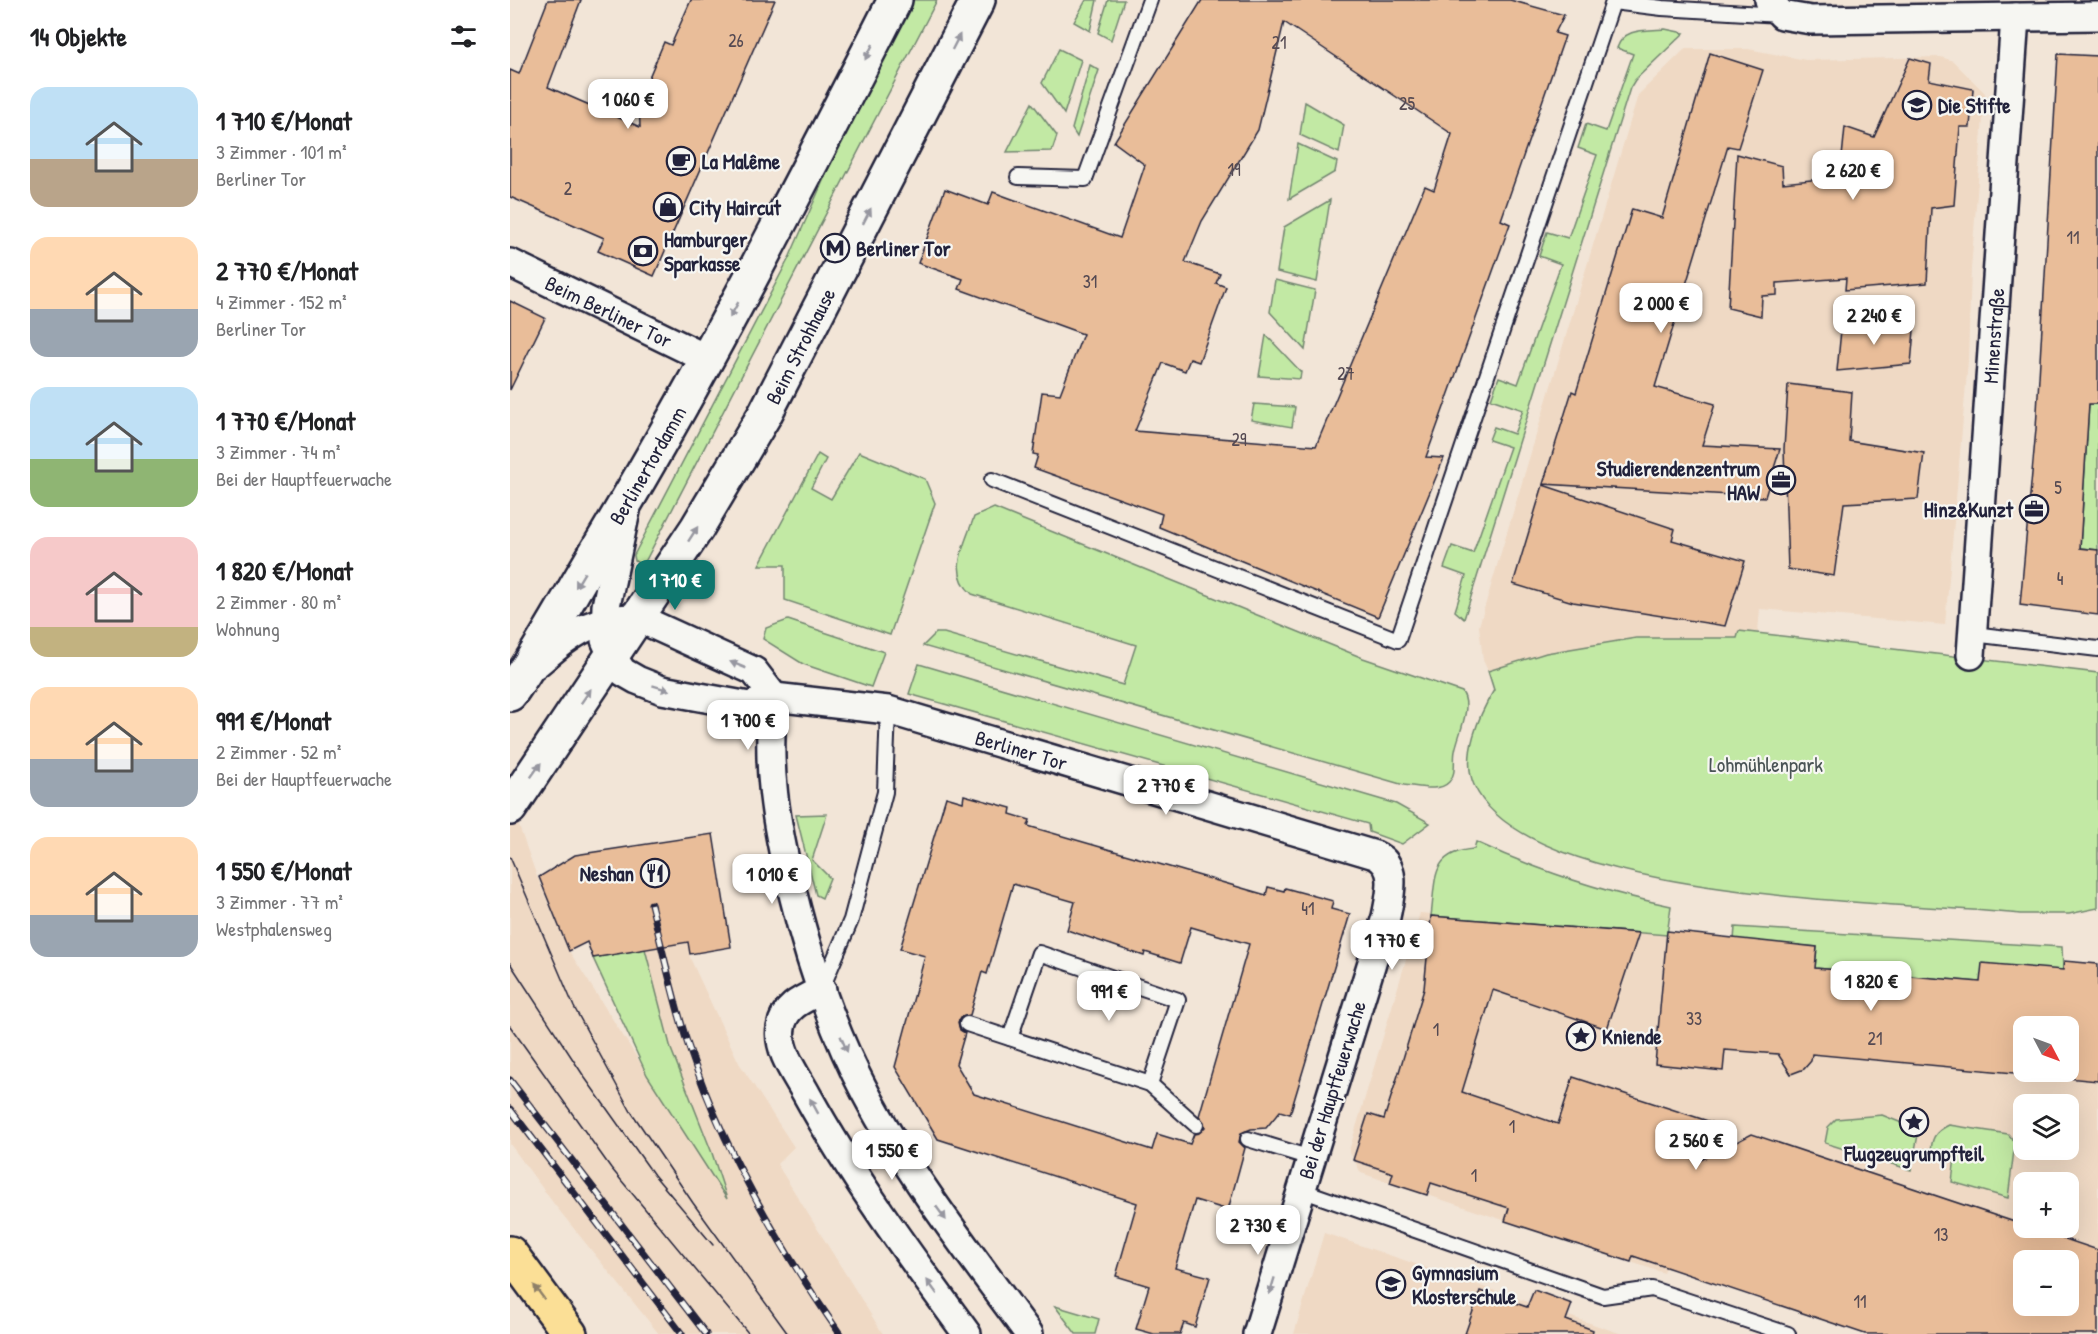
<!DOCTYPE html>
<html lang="de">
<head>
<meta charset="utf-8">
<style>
	body { margin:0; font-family:"Patrick Hand",sans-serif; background:#f6f6f6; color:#202124; height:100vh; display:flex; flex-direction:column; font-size:22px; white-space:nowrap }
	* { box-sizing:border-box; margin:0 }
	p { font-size:20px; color:#757577 }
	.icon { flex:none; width:33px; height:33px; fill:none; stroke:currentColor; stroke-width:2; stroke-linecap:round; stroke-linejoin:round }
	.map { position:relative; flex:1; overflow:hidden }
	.sheet { display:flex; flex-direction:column; background:#fff; width:510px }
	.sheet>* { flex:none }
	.needle { width:39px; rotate:131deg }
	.buttons { position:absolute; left:1503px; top:1016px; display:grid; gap:12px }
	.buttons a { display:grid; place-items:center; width:66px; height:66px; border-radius:12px; background:#fff; box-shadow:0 6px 24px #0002; font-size:30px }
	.price { position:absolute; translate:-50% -51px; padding:0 14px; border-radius:12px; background:#fff; color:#222; font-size:20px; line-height:39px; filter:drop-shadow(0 2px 3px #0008) }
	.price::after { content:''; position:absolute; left:50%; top:36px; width:18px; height:14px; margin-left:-9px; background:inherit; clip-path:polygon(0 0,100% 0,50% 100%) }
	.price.on { background:#0f766e; color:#fff }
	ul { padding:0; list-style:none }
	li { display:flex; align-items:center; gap:18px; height:150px; padding:0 30px }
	li span { display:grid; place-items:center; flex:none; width:168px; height:120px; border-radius:18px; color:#555 }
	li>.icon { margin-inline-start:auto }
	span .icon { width:72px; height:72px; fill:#fffc; stroke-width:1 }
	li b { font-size:26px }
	h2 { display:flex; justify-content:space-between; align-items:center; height:72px; padding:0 30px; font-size:26px }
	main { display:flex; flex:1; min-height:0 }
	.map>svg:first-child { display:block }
</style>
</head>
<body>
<main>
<section class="sheet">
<h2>14 Objekte<svg class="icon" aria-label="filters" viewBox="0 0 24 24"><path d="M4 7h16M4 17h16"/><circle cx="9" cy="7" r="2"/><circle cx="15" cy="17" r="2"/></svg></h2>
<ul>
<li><span style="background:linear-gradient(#bfe0f5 60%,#b9a48a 0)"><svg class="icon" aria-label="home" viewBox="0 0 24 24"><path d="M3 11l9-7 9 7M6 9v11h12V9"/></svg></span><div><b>1 710 €/Monat</b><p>3 Zimmer · 101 m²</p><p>Berliner Tor</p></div></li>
<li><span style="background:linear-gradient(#ffd9b3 60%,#9aa5b1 0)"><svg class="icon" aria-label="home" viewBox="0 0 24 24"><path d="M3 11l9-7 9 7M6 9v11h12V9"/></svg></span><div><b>2 770 €/Monat</b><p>4 Zimmer · 152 m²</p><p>Berliner Tor</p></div></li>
<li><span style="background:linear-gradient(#bfe0f5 60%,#8fb573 0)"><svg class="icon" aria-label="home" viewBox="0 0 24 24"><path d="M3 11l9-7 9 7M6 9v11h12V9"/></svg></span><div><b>1 770 €/Monat</b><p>3 Zimmer · 74 m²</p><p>Bei der Hauptfeuerwache</p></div></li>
<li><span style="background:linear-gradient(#f6c9c9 75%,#c2b280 0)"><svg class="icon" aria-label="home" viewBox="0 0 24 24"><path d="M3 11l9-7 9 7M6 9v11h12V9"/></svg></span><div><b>1 820 €/Monat</b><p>2 Zimmer · 80 m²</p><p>Wohnung</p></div></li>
<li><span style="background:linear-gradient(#ffd9b3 60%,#9aa5b1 0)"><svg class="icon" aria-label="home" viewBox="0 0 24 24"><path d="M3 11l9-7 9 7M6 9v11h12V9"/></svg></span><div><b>991 €/Monat</b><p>2 Zimmer · 52 m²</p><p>Bei der Hauptfeuerwache</p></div></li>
<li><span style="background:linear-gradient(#ffd9b3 65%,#9aa5b1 0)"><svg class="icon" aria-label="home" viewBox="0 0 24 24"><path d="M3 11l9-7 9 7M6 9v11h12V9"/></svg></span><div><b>1 550 €/Monat</b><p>3 Zimmer · 77 m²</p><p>Westphalensweg</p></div></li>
</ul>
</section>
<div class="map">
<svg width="1588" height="1334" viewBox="0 0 1588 1334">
	<rect width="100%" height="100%" fill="#f2e5d7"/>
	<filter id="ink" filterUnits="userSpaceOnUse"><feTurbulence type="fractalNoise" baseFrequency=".0167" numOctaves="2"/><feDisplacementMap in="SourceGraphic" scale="12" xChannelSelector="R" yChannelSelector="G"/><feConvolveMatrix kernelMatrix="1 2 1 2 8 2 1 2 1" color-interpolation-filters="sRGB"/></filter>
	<g filter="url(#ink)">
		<g fill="#efd9c4" fill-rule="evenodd">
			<polygon points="1175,49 1238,49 1296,60 1431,57 1443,61 1475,93 1461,269 1458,361 1435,625 1250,609 1248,632 1229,631 1228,638 1126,638 1036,653 978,671 973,660 969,626 1128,95"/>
			<polygon points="0,801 26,874 59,951 216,1197 202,1153 161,1049 135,949 172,899 180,958 229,1063 284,1147 267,1164 373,1334 149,1334 44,1204 0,1144"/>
			<path d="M910 913 1157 935 1146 1064 1213 1070 1225 927 1552 947 1554 961 1588 964V1334H1355L1156 1267 1154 1273 851 1173 839 1151ZM1514 1026H1558V1071H1514ZM1514 1104H1558V1149H1514ZM1514 1182H1558V1227H1514ZM1514 1260H1558V1305H1514Z"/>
			<polygon points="814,1233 1112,1334 784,1334"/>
		</g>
		<g fill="#c2e9a4" stroke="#728670" stroke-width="1.5">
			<polygon points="402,0 427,0 136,560 130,564 125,561 124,555 280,256 342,115"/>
			<polygon points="576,0 587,0 580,31 564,22"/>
			<polygon points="598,0 614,0 601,40 588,33"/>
			<path d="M1155 29 1174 33 1125 80 1120 88 954 619 945 611 956 576 934 568 942 546 963 553 1000 447 979 440 984 427 1004 434 1013 410 981 399 989 377 1008 384 1051 264 1029 256 1037 232 1058 238 1087 155 1068 148 1076 124 1096 131 1123 54 1107 48C1114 27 1136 31 1155 29Z"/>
			<polygon points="549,49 571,60 554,114 532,83"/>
			<polygon points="580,65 589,70 567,137 562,129"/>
			<polygon points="795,102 834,125 829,153 790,135"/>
			<polygon points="522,103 547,136 542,151 497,152"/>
			<polygon points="788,144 827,162 825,172 779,199"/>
			<polygon points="820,200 807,282 767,272 774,227"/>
			<polygon points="765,280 805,290 795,350 760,312"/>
			<polygon points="756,335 791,372 790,379 749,376"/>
			<polygon points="744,404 785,407 782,427 741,420"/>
			<polygon points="1579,404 1588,404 1588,550 1570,548"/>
			<polygon points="349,452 415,479 425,503 380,635 275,600 275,565 249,565 308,454 316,459 301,488 321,499"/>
			<path d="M484 508 853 658 952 692C963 707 948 734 945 751 943 761 947 774 939 782 929 793 907 786 894 785L413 646 426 633H434L613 685 626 645 462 594C437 572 455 544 464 517Z"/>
			<polygon points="278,620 374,652 361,687 293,664 253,639 256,628"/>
			<path d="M1229 631 1588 673V908L1559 914H1510C1393 901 1016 902 964 785 951 756 969 715 984 690L978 671 1036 653 1126 638H1227Z"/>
			<polygon points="409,664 886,804 920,823 892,844 859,832 858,824 399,694"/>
			<polygon points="317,814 302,860 320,878 312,898 306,895 286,815"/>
			<path d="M966 842C1029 871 1093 892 1161 906L1157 935 921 916C926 880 920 852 964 849Z"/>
			<polygon points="1225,927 1552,947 1553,970 1470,982 1305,968 1307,947 1224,940"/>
			<polygon points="135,949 161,1049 202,1153 217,1199 137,1075 83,958"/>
			<polygon points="1372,1115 1409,1130 1401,1170 1315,1143 1318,1127 1326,1119"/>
			<path d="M1439 1125 1498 1134 1505 1142 1498 1198 1442 1182 1445 1157 1421 1155C1421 1139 1424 1132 1439 1125Z"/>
			<polygon points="545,1306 589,1319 585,1334 566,1334"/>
		</g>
		<g fill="#e9bd99" stroke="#22223b" stroke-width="1.5" fill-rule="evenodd">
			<polygon points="38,0 71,0 38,87 130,127 129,101 154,42 161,45 181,0 265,0 144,276 88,251 94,238 0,197 0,70 9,74"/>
			<path d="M692 0H1000L1054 15 1045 33 1055 36 991 220 1000 224 916 457 934 458 868 617 649 527 652 514 524 468 528 455 523 454 532 392 550 394 573 334 449 289 453 279 408 263 435 189 478 205 483 192 610 238 635 165 604 142ZM774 22 942 134 924 190 915 186 806 446 625 431 653 363 675 371 680 359 689 362 716 287 706 283 710 274 675 262 692 221 748 130Z"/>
			<polygon points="1200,53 1253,70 1228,148 1218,146 1145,387 1205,404 1192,445 1270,449 1255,497 1033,484 1062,391 1066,393 1122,209 1152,218"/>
			<polygon points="1548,54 1588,56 1588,404 1579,404 1570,548 1588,550 1588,615 1510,605 1526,429"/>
			<polygon points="1400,58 1421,64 1419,80 1463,89 1460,127 1450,127 1444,205 1421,208 1417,283 1335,290 1336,278 1267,283 1267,295 1252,296 1251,316 1218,308 1227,154 1272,166 1273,183 1330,177 1335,127 1364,137"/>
			<polygon points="0,301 35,318 0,390"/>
			<polygon points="1332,320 1404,330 1401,364 1327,371"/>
			<polygon points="1278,384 1342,392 1339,441 1414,453 1408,499 1334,503 1324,576 1278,569 1274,449"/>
			<polygon points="1033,485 1165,529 1162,540 1235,561 1215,626 1063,602 1003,584"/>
			<path d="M454 795 501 808 500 814 520 820 518 826 756 895 758 887 774 891 775 888 823 901 821 909 840 914 780 1114 770 1111 756 1128 741 1129 731 1133 729 1142 735 1148 718 1210 685 1200 665 1268 700 1277 685 1327 674 1323 670 1334H644L626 1329 639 1286 606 1276 627 1203 428 1139 385 1067 415 956 390 949 436 797 453 802ZM503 884 565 902 557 930 634 956 635 952 670 963 681 927 739 944 689 1116 694 1122 695 1127 689 1133 684 1134 680 1144 647 1134 642 1150 464 1094 446 1064 455 1033 450 1030 448 1022 451 1017 460 1015 472 972 477 974Z"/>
			<polygon points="203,834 221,947 180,954 178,942 83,958 77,942 59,951 29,877 65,855"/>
			<path d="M921 916 1129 933 1097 1029 983 990 952 1092 1048 1124 1063 1077 1204 1123 1191 1160 1242 1134 1588 1250V1334H1355L1123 1256 1121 1262 995 1221 999 1208 921 1183 917 1195 880 1183 883 1173 843 1160 858 1114 874 1119 889 1072 914 989ZM1514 1260H1558V1305H1514Z"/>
			<path d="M1157 931 1307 947 1305 968 1470 982 1472 963 1553 970 1554 961 1588 964V1081L1302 1054 1301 1061 1294 1069 1281 1074 1268 1054 1215 1050 1213 1071 1145 1064ZM1514 1026H1558V1071H1514Z"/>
			<polygon points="1024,1290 1062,1304 1056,1320 1083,1330 1082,1334 955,1334 970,1291 1017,1307"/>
		</g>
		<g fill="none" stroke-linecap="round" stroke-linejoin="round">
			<g stroke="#22223b" stroke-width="18">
				<g id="lane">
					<polyline points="508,177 575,179 640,0"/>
					<polyline points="482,480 888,640 1103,2 1152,8 1270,15"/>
					<polyline points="1463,634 1588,649"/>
					<polyline points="312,988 341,920 375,792 378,710"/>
					<polyline points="457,1024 640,1084 686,1125"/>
					<polyline points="500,1038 529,953 668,1000 640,1084"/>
					<polyline points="738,1139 801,1158"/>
					<polyline points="791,1190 1093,1296 1142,1289 1278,1334"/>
				</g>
			</g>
			<g stroke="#22223b" stroke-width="32">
				<g id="street">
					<polyline points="1259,0 1272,15 1301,20 1588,16"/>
					<path id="s1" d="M0 263 197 359"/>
					<path id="s2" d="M116 511 96 606 95 640 103 658 113 672 127 680 152 690 239 706 264 697 378 710 865 855C889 866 880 896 876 917L747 1334"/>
					<path id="s3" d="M1461 655 1505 17"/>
					<path d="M25 665C61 635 79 617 128 618L244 671 264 697"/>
					<path d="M264 697C255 762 266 826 282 890 299 960 322 1030 356 1094 401 1179 462 1256 519 1334"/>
					<path d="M312 990C293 999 274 1006 271 1028 267 1051 287 1076 297 1095 344 1180 400 1256 457 1334"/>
				</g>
			</g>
			<g stroke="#22223b" stroke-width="38">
				<g id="secondary">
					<path id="s4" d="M0 694C31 649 57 601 85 554 194 374 289 187 385 0"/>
					<path id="s5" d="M0 808 187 528 255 414 468 0"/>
				</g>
			</g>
			<g stroke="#22223b" stroke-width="38">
				<polyline id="primary" points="0,1253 60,1334"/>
			</g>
			<use href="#lane" stroke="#f6f6f2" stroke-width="14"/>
			<use href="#street" stroke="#f6f6f2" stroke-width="27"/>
			<use href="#secondary" stroke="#f6f6f2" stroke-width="33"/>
			<use href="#primary" stroke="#fbdf96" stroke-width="33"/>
			<g stroke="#22223b" stroke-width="1.5">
				<polyline points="0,857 64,1007 120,1110 183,1203 278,1334"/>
				<polyline points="0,963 75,1078 144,1175 203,1245"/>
				<polyline points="0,1026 101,1168 239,1334"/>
			</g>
			<g stroke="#22223b" stroke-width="7">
				<g id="rail">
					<path d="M141 904C153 951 163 999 178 1045 213 1149 267 1244 330 1334"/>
					<polyline points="0,1080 196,1334"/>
					<polyline points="0,1109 172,1334"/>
				</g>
			</g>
			<use href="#rail" stroke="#f6f6f2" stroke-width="4.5" stroke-dasharray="14" stroke-linecap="butt"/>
		</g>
		<defs><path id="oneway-solid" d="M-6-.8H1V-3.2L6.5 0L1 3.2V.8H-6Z" transform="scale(1.5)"/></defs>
		<g fill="#9797a0">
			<use href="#oneway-solid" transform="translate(446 42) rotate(-63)"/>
			<use href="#oneway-solid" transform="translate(359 52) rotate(117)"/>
			<use href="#oneway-solid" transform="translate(357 216) rotate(-63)"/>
			<use href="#oneway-solid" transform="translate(224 310) rotate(119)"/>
			<use href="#oneway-solid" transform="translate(183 534) rotate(-57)"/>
			<use href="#oneway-solid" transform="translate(70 580) rotate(121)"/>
			<use href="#oneway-solid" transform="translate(228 665) rotate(-158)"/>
			<use href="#oneway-solid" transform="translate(151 688) rotate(17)"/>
			<use href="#oneway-solid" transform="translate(76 696) rotate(-55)"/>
			<use href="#oneway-solid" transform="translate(26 770) rotate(-55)"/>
			<use href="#oneway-solid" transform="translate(334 1044) rotate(67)"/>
			<use href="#oneway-solid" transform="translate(304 1106) rotate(-119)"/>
			<use href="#oneway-solid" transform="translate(431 1213) rotate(54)"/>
			<use href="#oneway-solid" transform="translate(762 1286) rotate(107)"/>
			<use href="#oneway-solid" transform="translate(422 1287) rotate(-126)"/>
		</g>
		<use fill="#8e8068" href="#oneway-solid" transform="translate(29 1292) rotate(-127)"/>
	</g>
	<defs>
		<g id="school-ring" transform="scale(1.5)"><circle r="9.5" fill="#f6f6f2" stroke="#22223b" stroke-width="1.5"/><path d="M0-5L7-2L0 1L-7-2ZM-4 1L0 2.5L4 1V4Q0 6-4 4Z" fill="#22223b"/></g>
		<g id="cafe-ring" transform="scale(1.5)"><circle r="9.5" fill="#f6f6f2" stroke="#22223b" stroke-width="1.5"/><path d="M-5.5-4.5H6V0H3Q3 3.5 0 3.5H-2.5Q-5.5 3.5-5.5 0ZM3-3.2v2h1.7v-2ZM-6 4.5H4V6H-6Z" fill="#22223b"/></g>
		<g id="shop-ring" transform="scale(1.5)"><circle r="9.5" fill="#f6f6f2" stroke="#22223b" stroke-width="1.5"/><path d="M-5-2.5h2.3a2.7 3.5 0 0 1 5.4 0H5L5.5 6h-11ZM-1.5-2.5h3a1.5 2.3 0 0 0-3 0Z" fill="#22223b"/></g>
		<g id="metro-ring" transform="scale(1.5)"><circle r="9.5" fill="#f6f6f2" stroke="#22223b" stroke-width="1.5"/><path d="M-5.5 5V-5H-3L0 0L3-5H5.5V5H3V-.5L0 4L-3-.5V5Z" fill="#22223b"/></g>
		<g id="bank-ring" transform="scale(1.5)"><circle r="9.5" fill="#f6f6f2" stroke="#22223b" stroke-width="1.5"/><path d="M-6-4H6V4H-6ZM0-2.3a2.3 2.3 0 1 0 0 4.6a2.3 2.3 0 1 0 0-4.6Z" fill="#22223b"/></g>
		<g id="office-ring" transform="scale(1.5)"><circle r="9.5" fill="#f6f6f2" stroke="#22223b" stroke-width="1.5"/><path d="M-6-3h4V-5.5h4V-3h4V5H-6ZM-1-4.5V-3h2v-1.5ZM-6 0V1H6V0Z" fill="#22223b"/></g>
		<g id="restaurant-ring" transform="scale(1.5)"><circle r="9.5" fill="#f6f6f2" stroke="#22223b" stroke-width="1.5"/><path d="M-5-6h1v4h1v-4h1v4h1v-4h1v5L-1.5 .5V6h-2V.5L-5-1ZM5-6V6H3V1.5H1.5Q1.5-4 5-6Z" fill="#22223b"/></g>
		<g id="sight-ring" transform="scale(1.5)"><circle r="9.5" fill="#f6f6f2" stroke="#22223b" stroke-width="1.5"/><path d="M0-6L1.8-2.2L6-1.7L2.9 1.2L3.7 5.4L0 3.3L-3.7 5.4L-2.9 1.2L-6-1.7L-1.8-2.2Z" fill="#22223b"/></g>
	</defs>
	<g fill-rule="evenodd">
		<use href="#school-ring" x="1407" y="105"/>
		<use href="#cafe-ring" x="171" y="161"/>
		<use href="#shop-ring" x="158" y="207"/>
		<use href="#metro-ring" x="325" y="248"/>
		<use href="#bank-ring" x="133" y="251"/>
		<use href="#office-ring" x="1271" y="480"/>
		<use href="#office-ring" x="1524" y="509"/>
		<use href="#restaurant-ring" x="145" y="873"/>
		<use href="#sight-ring" x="1071" y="1036"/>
		<use href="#sight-ring" x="1404" y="1122"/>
		<use href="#school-ring" x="881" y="1284"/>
	</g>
	<g text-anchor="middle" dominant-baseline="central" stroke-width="4.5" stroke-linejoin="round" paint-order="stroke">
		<g font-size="18" fill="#544952">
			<text x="226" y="40">26</text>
			<text x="769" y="42">21</text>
			<text x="897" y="103">25</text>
			<text x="724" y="169">19</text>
			<text x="58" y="188">2</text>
			<text x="1563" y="237">11</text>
			<text x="580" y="281">31</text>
			<text x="836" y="373">27</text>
			<text x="729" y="439">29</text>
			<text x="1548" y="487">5</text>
			<text x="1550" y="578">4</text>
			<text x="798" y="908">41</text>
			<text x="1184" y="1018">33</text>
			<text x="926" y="1029">1</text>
			<text x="1365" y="1038">21</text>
			<text x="1002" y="1126">1</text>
			<text x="964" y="1175">1</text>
			<text x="1431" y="1234">13</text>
			<text x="1350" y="1301">11</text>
		</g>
		<g font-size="21" font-weight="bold" fill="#22223b" stroke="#f6f6f2" text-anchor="start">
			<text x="1428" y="105">Die Stifte</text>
			<text x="192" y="161">La Malême</text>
			<text x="179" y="207">City Haircut</text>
			<text x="154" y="239">Hamburger<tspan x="154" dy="24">Sparkasse</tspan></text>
			<text x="346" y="248">Berliner Tor</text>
			<text x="1250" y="468" text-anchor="end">Studierendenzentrum<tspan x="1250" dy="24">HAW</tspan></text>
			<text x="1503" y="509" text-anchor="end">Hinz&amp;Kunzt</text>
			<text x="124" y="873" text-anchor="end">Neshan</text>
			<text x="1092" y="1036">Kniende</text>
			<text x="1404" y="1153" text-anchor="middle">Flugzeugrumpfteil</text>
			<text x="902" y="1272">Gymnasium<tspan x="902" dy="24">Klosterschule</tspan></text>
		</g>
		<g font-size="21" fill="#22223b" stroke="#f6f6f2">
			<text stroke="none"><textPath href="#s1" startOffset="110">Beim Berliner Tor</textPath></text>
			<text stroke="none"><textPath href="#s3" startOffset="320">Minenstraße</textPath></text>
			<text stroke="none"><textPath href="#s5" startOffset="546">Beim Strohhause</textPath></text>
			<text stroke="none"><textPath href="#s4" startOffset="267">Berlinertordamm</textPath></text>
			<text stroke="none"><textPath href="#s2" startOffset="580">Berliner Tor</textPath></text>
			<text transform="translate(822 1090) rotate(-73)">Bei der Hauptfeuerwache</text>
		</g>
		<g font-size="21" fill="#4a5455" stroke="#f6f6f2">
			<text x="1256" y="764">Lohmühlenpark</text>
		</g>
	</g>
</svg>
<div class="buttons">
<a><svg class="needle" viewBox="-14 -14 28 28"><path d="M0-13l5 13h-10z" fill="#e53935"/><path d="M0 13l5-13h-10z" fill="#757577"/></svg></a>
<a><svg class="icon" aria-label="layers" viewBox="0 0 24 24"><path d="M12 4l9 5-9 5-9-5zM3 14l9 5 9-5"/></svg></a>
<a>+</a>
<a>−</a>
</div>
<b class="price" style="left:118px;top:130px">1 060 €</b>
<b class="price" style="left:1343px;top:201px">2 620 €</b>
<b class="price" style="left:1151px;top:334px">2 000 €</b>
<b class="price" style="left:1364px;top:346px">2 240 €</b>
<b class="price on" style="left:165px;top:611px">1 710 €</b>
<b class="price" style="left:238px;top:751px">1 700 €</b>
<b class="price" style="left:656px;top:816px">2 770 €</b>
<b class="price" style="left:262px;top:905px">1 010 €</b>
<b class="price" style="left:882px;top:971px">1 770 €</b>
<b class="price" style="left:1361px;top:1012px">1 820 €</b>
<b class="price" style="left:599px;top:1022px">991 €</b>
<b class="price" style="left:1186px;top:1171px">2 560 €</b>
<b class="price" style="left:382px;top:1181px">1 550 €</b>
<b class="price" style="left:748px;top:1256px">2 730 €</b>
</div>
</main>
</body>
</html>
